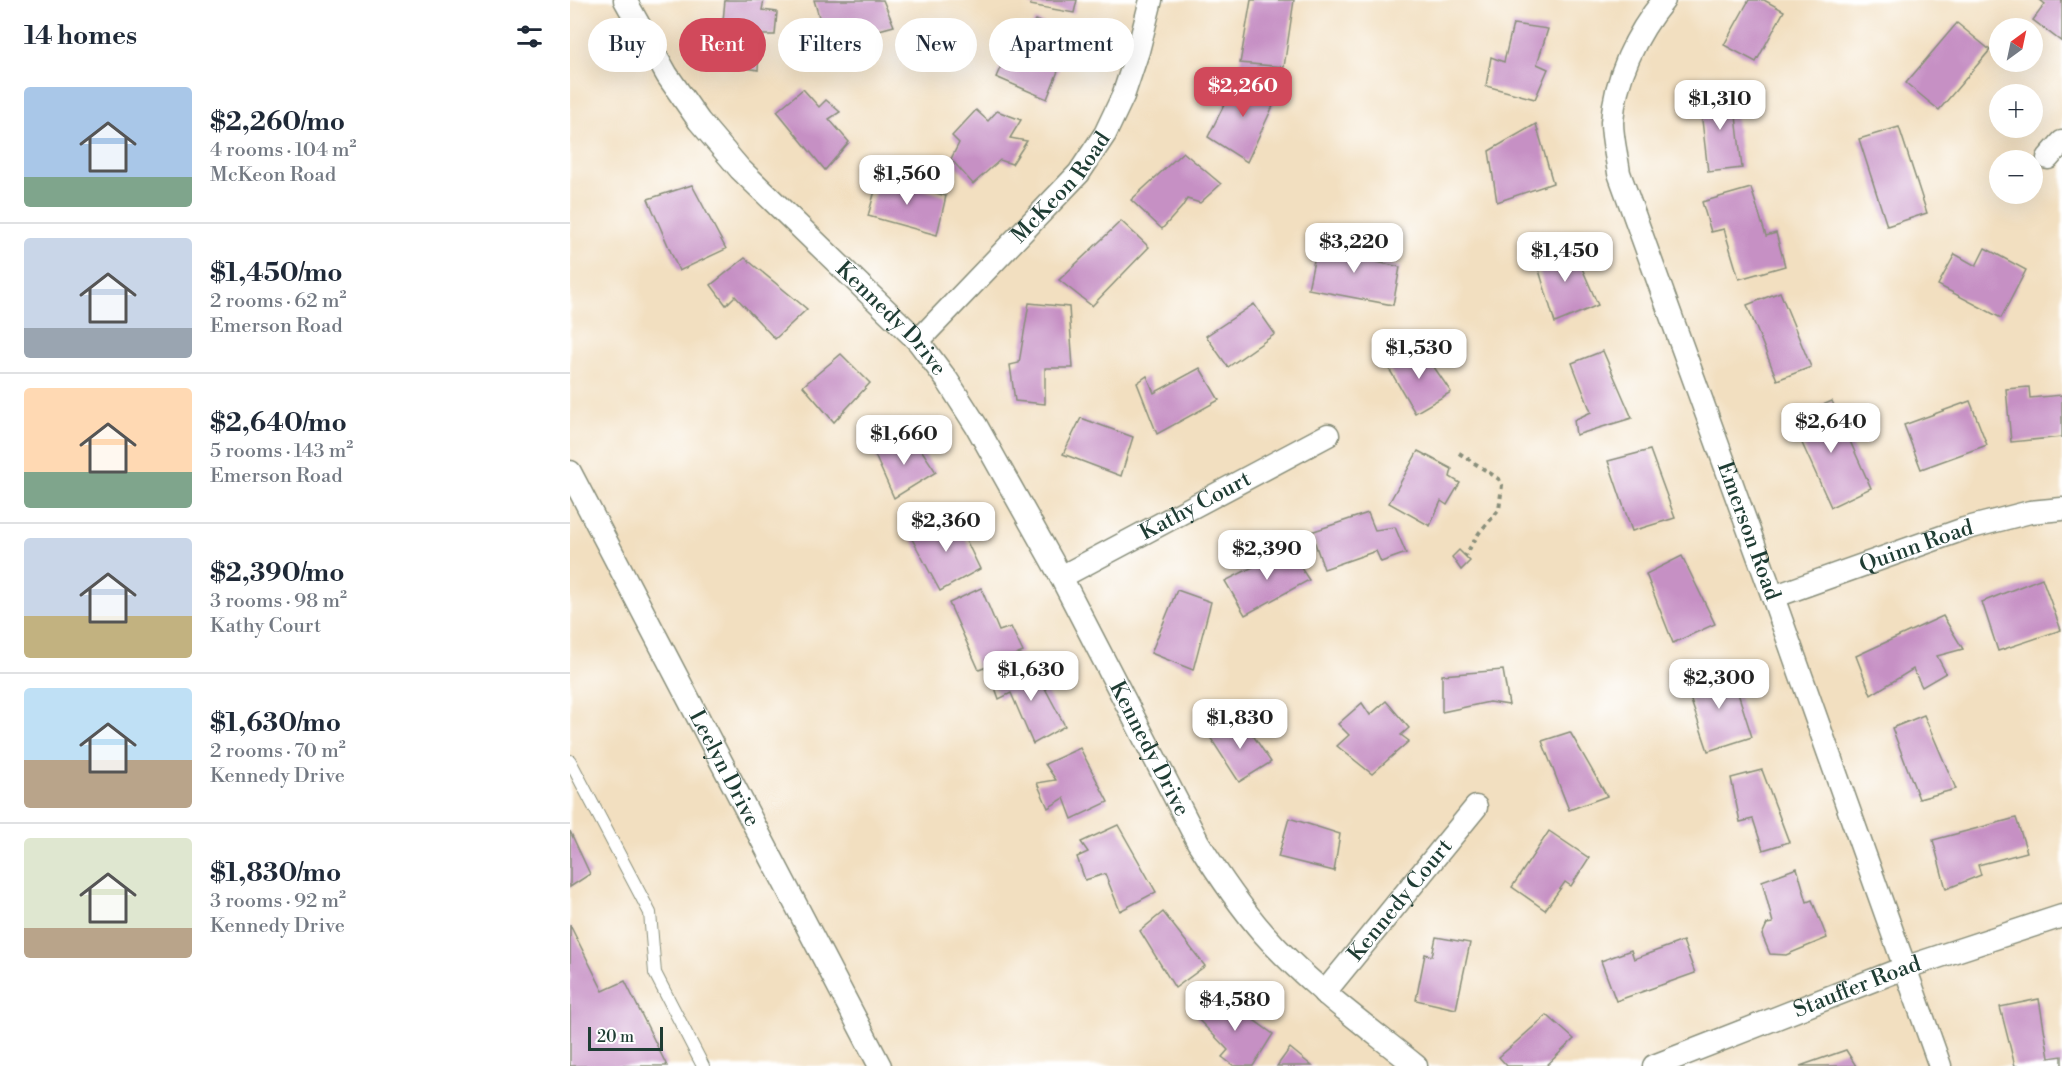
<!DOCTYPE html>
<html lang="en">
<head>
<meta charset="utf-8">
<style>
	body { margin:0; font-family:"Libre Bodoni",serif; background:#f2f2f3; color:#1f2937; height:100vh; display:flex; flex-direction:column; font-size:22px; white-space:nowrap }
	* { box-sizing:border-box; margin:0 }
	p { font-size:20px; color:#747a83 }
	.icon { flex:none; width:33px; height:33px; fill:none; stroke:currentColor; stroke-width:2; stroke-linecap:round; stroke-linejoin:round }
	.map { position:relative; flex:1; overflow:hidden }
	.panel { display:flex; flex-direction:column; background:#fff; width:570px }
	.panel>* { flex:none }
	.guide { position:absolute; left:18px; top:18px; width:570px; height:54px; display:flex; gap:12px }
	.needle { width:39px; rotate:33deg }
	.tools { position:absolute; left:1419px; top:18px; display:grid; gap:12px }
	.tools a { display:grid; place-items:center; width:54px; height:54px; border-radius:50%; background:#fff; box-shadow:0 6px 24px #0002; font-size:30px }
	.scale { position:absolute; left:18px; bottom:15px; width:75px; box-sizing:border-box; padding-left:6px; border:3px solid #1f3d34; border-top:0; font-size:16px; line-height:21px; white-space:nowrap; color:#1f3d34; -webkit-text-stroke:4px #fff; paint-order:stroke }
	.price { position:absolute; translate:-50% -51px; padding:0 14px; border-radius:12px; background:#fff; color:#222; font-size:20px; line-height:39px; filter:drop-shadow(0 2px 3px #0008) }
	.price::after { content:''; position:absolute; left:50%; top:36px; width:18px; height:14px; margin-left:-9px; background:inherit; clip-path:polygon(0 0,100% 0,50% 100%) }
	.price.on { background:#d1495b; color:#fff }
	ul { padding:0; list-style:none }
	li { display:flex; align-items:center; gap:18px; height:150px; padding:0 24px }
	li+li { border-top:2px solid #e0e1e3 }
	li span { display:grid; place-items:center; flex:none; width:168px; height:120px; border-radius:6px; color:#555 }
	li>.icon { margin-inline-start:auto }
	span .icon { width:72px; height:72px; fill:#fffc; stroke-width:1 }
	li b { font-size:26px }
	h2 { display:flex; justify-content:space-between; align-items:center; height:72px; padding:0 24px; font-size:26px }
	.pill { padding:0 21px; border-radius:27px; background:#fff; box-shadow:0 6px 24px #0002; font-size:21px; line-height:54px }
	.pill.on { background:#d1495b; color:#fff }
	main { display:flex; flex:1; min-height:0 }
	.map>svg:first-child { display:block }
</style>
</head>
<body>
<main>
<section class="panel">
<h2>14 homes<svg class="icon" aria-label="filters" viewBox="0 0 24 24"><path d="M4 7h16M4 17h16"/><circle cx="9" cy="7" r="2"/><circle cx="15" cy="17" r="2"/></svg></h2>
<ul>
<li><span style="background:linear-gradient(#a9c7e8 75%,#7fa58c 0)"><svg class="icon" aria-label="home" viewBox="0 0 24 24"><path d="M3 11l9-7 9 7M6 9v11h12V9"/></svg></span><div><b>$2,260/mo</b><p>4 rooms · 104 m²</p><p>McKeon Road</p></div></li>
<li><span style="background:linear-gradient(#c9d6e8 75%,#9aa5b1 0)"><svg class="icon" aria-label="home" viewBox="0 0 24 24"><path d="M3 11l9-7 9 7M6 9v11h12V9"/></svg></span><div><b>$1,450/mo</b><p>2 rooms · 62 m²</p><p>Emerson Road</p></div></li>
<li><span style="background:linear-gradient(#ffd9b3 70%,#7fa58c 0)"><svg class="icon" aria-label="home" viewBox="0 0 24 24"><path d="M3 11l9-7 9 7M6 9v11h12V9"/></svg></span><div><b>$2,640/mo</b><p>5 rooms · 143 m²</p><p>Emerson Road</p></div></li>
<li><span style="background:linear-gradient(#c9d6e8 65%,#c2b280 0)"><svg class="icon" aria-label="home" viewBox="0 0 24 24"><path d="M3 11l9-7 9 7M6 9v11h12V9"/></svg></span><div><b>$2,390/mo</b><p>3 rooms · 98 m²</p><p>Kathy Court</p></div></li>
<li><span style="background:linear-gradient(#bfe0f5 60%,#b9a48a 0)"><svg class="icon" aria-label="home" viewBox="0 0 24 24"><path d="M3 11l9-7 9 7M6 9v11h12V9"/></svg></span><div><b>$1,630/mo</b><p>2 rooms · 70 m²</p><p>Kennedy Drive</p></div></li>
<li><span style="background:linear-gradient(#dfe7d0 75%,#b9a48a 0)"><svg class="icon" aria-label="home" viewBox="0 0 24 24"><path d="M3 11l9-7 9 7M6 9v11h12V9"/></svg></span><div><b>$1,830/mo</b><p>3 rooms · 92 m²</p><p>Kennedy Drive</p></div></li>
</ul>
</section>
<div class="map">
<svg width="1492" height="1066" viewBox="0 0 1492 1066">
	<rect width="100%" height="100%" fill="#fff"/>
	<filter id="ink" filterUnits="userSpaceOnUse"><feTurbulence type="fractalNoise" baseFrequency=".0167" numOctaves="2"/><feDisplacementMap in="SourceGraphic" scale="12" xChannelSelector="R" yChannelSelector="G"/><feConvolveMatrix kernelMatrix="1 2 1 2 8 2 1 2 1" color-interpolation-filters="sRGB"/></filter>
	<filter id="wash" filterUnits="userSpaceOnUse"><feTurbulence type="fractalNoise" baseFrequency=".008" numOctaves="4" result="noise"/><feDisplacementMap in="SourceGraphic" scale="24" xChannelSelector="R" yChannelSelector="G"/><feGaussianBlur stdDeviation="1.35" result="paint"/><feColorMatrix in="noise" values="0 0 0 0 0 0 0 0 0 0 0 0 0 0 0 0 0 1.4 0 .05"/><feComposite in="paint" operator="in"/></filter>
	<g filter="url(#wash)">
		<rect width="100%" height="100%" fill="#f2dfc0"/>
		<g id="blocks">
			<g fill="#c690c4">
				<polygon points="155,0 194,0 192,10 207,12 205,35 190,35 188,70 149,63"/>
				<polygon points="244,0 313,0 324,26 257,44"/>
				<polygon points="462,0 507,0 504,13 460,5"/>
				<polygon points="681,0 724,0 714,67 670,63"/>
				<polygon points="1179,0 1194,0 1214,11 1186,62 1154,45"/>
				<polygon points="1470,0 1492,0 1492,42 1463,20 1475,4"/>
				<polygon points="465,20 499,34 484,64 490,66 477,99 426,77 439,48 449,52"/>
				<polygon points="1387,23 1420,50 1369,110 1336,83"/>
				<polygon points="943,24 978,29 967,64 978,69 965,99 916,86 921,57 934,62"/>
				<polygon points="668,77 709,93 677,162 638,137"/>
				<polygon points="233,89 249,107 256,100 270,112 259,119 279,142 255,170 207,111"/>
				<polygon points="1163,90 1172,168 1138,172 1129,94"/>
				<polygon points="406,110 418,121 427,111 451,120 440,138 457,141 442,164 430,160 403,184 381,159 389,143 382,136"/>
				<polygon points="966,124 983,183 927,202 919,151"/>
				<polygon points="1329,127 1357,213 1317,226 1289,139"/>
				<polygon points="613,152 651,184 630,203 617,199 612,207 592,229 561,200"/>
				<polygon points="309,176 376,196 367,235 298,216"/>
				<polygon points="122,185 156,249 109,271 78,199"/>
				<polygon points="1181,188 1196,236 1206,233 1215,266 1169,279 1154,229 1141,232 1132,202"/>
				<polygon points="551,221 579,247 522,306 489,280"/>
				<polygon points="757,240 803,248 798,260 830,267 823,305 738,289 745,256 754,258"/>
				<polygon points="1001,243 1028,305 985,323 965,257"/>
				<polygon points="1415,248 1456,270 1431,318 1368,285 1385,254 1406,266"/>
				<polygon points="175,258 237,309 205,339 165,296 156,305 141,285"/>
				<polygon points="1210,292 1241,367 1207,380 1177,305"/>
				<polygon points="459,303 499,307 503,368 475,368 475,404 445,401 440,365 449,363"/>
				<polygon points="684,304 705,334 658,367 636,336"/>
				<polygon points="851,348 881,392 845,413 818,367"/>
				<polygon points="1033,351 1062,418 1006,435 1004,420 1021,412 1002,363"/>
				<polygon points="271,354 300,383 264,422 233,386"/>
				<polygon points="630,368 649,400 587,434 567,383 577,376 584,393"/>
				<polygon points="1459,387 1460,398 1492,395 1492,437 1441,442 1436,389"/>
				<polygon points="1262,401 1301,488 1261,507 1221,419"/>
				<polygon points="1400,401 1417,445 1351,469 1334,425"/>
				<polygon points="511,418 563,437 551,476 493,454"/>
				<polygon points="344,439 366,472 324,498 304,453"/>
				<polygon points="1080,450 1105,518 1062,531 1038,461"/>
				<polygon points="848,451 882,469 880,477 890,483 877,505 871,501 860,526 819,503"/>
				<polygon points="798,513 805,530 825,527 836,553 811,562 806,551 754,569 741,532"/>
				<polygon points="384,515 410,569 370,591 342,539"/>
				<polygon points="717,547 739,580 675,615 655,581 707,555 704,550"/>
				<polygon points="889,550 900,561 891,570 882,557"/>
				<polygon points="1112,556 1145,624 1103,643 1076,574"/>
				<polygon points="1472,578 1491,630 1428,651 1412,602"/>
				<polygon points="411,588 429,631 441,627 453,652 409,670 379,603"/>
				<polygon points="607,590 641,602 623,670 581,653"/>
				<polygon points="1373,616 1393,649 1367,656 1376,673 1352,687 1343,669 1301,695 1286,656"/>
				<polygon points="462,664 495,726 463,744 441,693 429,699 423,682"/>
				<polygon points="1160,668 1182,737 1138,751 1116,686"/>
				<polygon points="933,670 939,705 919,702 872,712 872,675"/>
				<polygon points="816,701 839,728 831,735 839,741 802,774 767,746 779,735 768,724 792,703 800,715"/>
				<polygon points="1354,715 1386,789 1349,799 1322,728"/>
				<polygon points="674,722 701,762 669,782 638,734"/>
				<polygon points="1000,732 1037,796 999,810 972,741"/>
				<polygon points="510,748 538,802 502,819 494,798 478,808 467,783 486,780 475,764"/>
				<polygon points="1192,770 1219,842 1193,850 1183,819 1170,822 1161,778"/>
				<polygon points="719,818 770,834 764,871 708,857"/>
				<polygon points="1446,818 1457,852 1408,865 1411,875 1376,889 1363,840"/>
				<polygon points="548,825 586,892 550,911 535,874 515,880 507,857 518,852 511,842"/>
				<polygon points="0,831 20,874 0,887"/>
				<polygon points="979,831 1019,858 1001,886 995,882 975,910 942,887"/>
				<polygon points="1227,868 1237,902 1242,900 1257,938 1216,955 1200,954 1192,935 1197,924 1203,923 1192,881"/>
				<polygon points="593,912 635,966 605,988 570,931"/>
				<polygon points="0,925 33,991 55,981 97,1066 0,1066"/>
				<polygon points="866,937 900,943 886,1009 846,1000 855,954 862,956"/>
				<polygon points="1113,941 1125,973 1046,1001 1031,961 1061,950 1064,959"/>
				<polygon points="649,995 703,1034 683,1066 664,1066 652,1057 658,1050 626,1017"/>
				<polygon points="1469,999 1479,1058 1492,1056 1492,1066 1445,1066 1430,1007"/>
				<polygon points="977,1015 1004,1039 976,1066 937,1066 929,1057"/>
				<polygon points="720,1048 742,1066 707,1066"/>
				<polygon points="1276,1050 1286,1066 1230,1066"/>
			</g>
		</g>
	</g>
	<g filter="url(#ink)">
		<use href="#blocks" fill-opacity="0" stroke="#888e7a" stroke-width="1.5"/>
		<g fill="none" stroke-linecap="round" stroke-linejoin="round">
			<g stroke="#888e7a" stroke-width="14">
				<polyline id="lane" points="0,761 80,913 85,973 133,1066"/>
			</g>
			<g stroke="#888e7a" stroke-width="25">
				<g id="street">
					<path id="s1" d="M55 0 97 75 129 121 170 169 348 341 377 380 407 427 491 577 628 842C648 874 669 905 694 934 739 985 794 1024 846 1066"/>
					<path id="s2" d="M1094 0C1066 34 1045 78 1042 122 1042 139 1047 157 1049 173L1203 597 1370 1066"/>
					<polyline points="1478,158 1492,142"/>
					<path id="s3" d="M348 341 509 173 535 134 553 96 568 51 581 0"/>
					<path id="s4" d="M0 472 310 1066"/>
					<path id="s5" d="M491 577 758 435"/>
					<path id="s6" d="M1203 597 1394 529 1460 512 1492 509"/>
					<path id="s7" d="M754 993 906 807"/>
					<path id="s8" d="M1084 1066 1334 968 1492 916"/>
				</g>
			</g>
			<polyline stroke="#888e7a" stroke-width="4" stroke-dasharray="4.5 4.5" stroke-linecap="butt" points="889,453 929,479 932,485 929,510 909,533 895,556"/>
			<use href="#lane" stroke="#fff" stroke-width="12"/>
			<use href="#street" stroke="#fff" stroke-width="22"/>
		</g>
	</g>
	<g text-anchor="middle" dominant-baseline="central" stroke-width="6" stroke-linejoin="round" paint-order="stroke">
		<g font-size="22" fill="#1f3d34" stroke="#fff">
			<text stroke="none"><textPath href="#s3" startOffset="210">McKeon Road</textPath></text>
			<text stroke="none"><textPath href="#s1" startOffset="418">Kennedy Drive</textPath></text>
			<text stroke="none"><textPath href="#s5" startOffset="152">Kathy Court</textPath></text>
			<text stroke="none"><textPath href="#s2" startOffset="567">Emerson Road</textPath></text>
			<text stroke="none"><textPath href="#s6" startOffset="152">Quinn Road</textPath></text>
			<text stroke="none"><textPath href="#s1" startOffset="922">Kennedy Drive</textPath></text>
			<text stroke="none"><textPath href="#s4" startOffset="334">Leelyn Drive</textPath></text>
			<text stroke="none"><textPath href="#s7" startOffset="120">Kennedy Court</textPath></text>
			<text stroke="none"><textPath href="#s8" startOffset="218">Stauffer Road</textPath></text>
		</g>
	</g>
</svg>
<div class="tools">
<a><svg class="needle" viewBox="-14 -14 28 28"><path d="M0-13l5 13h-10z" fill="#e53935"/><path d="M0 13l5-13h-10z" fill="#747a83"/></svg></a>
<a>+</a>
<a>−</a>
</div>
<div class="scale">20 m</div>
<b class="price on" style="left:673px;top:118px">$2,260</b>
<b class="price" style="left:1150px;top:131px">$1,310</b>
<b class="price" style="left:337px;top:206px">$1,560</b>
<b class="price" style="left:784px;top:274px">$3,220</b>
<b class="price" style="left:995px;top:283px">$1,450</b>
<b class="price" style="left:849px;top:380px">$1,530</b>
<b class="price" style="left:1261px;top:454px">$2,640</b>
<b class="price" style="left:334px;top:466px">$1,660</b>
<b class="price" style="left:376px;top:553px">$2,360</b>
<b class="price" style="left:697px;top:581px">$2,390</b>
<b class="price" style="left:461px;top:702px">$1,630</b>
<b class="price" style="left:1149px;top:710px">$2,300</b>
<b class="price" style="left:670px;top:750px">$1,830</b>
<b class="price" style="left:665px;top:1032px">$4,580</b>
<div class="guide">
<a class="pill">Buy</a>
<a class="pill on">Rent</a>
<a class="pill">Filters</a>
<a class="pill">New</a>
<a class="pill">Apartment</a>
</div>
</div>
</main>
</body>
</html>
